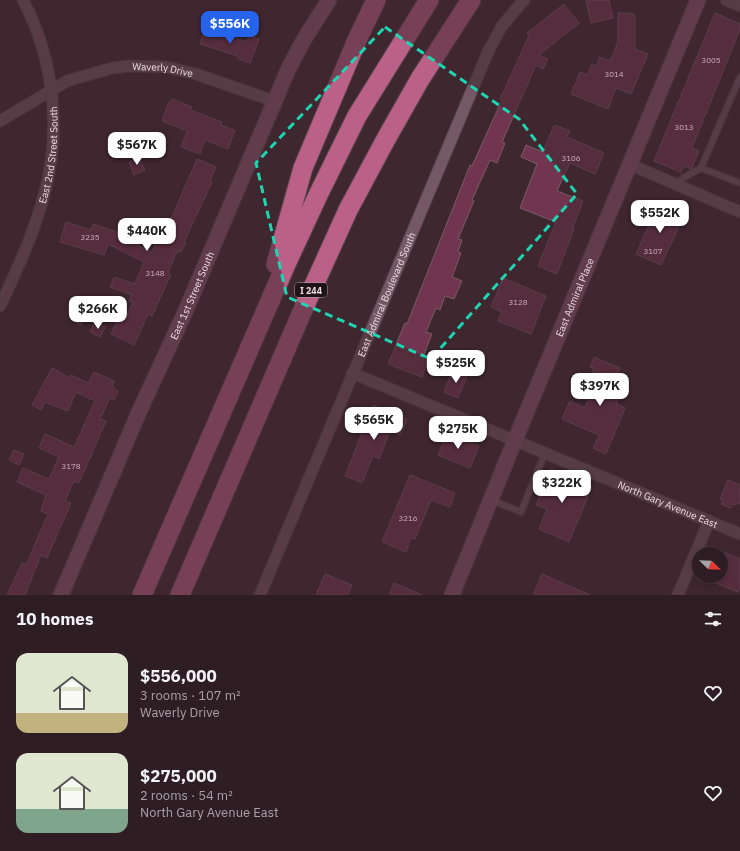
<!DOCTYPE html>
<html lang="en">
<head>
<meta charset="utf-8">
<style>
	body { margin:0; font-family:"IBM Plex Sans",sans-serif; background:#3b2a31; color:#f1f3f6; height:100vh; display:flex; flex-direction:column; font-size:15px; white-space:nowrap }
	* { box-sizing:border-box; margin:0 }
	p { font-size:13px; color:#a7a2a6 }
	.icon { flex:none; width:22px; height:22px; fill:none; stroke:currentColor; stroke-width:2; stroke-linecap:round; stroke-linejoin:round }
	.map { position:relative; height:595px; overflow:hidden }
	.sheet { display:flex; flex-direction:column; background:#2f1d24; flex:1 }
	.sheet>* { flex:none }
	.needle { width:26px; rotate:113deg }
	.tools { position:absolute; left:692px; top:547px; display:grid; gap:8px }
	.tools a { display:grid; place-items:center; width:36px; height:36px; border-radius:50%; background:#2f1d24; box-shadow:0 2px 6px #0003,0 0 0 1px #4a3b41; font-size:20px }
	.price { position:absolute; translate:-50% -34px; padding:0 9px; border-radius:8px; background:#fff; color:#222; font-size:13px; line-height:26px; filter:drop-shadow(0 1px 2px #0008) }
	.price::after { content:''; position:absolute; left:50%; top:24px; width:12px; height:9px; margin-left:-6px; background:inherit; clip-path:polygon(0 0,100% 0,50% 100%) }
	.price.active { background:#2563eb; color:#fff }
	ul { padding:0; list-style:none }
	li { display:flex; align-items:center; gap:12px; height:100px; padding:0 16px }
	li span { display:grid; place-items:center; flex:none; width:112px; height:80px; border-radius:12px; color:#555 }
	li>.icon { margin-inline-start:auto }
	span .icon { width:48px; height:48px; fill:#fffc; stroke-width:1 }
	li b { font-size:17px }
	h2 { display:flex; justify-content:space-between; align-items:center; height:48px; padding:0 16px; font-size:17px }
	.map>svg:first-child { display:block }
</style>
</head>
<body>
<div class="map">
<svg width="740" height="595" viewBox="0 0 740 595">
	<rect width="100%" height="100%" fill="#3f2730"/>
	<g fill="#72354f" stroke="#775b66">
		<polygon points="586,0 609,0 613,18 591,23"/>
		<polygon points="564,4 579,23 539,55 548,59 543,69 536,65 502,142 505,143 497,163 490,160 472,200 474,201 458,239 462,240 458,252 461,253 452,277 462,281 454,299 445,296 440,310 436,308 426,332 432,334 422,359 428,361 422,377 388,364 405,323 407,324 470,165 472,166 502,100 500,99 529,36 527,33"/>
		<polygon points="618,13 630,13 634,15 635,17 635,49 648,54 631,94 616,88 608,109 571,94 580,72 587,75 592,64 596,66 599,59 599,57 610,61 618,42"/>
		<polygon points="715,13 740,24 740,29 692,148 699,151 692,168 691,169 684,166 681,172 654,161"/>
		<polygon points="205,28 247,42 249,35 259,39 250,63 237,58 238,56 200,44"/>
		<polygon points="172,99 192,107 190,110 222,122 221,125 235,130 228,149 205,140 200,154 181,147 187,131 162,121 169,102 171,102"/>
		<polygon points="554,125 570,131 567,137 604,153 595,174 570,163 557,191 583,201 572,229 574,229 557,274 538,266 556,222 520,208 537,164 521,157 526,145 543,152"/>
		<polygon points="139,158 145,170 134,175 129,162"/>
		<polygon points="197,159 216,167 210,181 212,182 184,242 186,243 181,252 177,251 168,273 171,274 152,316 148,314 134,345 111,334 119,317 125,320 133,302 129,301 132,295 110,287 114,277 135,284 144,262 108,244 104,255 60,242 66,222 91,230 93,224 120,233 118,236 152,252 164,225 168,226"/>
		<polygon points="658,203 681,213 680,215 684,216 661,265 636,254 651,221 650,220"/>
		<polygon points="503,278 546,296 531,334 498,321 502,312 491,307"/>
		<polygon points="75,310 85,315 81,325 71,320"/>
		<polygon points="95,322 105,327 100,337 90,332"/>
		<polygon points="594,357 620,368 614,381 621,384 619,387 623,388 616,404 625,408 606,454 593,448 599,435 562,419 570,401 585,408 591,393 595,395 602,377 592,373 594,368 590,367"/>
		<polygon points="52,368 70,378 71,375 88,383 94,372 114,381 112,387 118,391 114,400 110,398 100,419 106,421 79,483 74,481 65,501 71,503 47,558 41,555 25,595 7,595 22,563 26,565 48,514 41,511 46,495 17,482 23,468 49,479 59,457 39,448 45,434 74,447 95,401 76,392 68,411 45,402 41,410 32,405"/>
		<polygon points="453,370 467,376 458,398 444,392"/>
		<polygon points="373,405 407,419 401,435 390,431 379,459 373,456 362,483 345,476"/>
		<polygon points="447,433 479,446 470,468 438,455"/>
		<polygon points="14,450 24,454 19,465 9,460"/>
		<polygon points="551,469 592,487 569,542 539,529 547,509 536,505"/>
		<polygon points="410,475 455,493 450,507 431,500 415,539 411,538 406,552 382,542"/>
		<polygon points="728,480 740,485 740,504 737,503 736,505 733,504 731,508 721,504 723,500 720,499"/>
		<polygon points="721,551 740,559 740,587 738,592 699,576 721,576"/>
		<polygon points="325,574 352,585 348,595 316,595"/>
		<polygon points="542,574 590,595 533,595"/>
		<polygon points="394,583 422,595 389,595"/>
	</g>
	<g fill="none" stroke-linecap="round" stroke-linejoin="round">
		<g stroke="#59454d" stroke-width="8">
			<g id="service">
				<polyline points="701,168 740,77"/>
				<polyline points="677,185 683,178 701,168 740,183"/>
				<polyline points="491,500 521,512 545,453"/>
			</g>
		</g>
		<g stroke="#59454d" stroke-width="13">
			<g id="minor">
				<polyline points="726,0 740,6"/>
				<path id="s1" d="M0 121 67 81 112 68 130 66 166 67 196 74 274 101"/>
				<polyline points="629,164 740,212"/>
				<path id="s2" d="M0 306C17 270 34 233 44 195 62 131 54 59 23 0"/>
				<path id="s3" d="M352 373 740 534"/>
				<path id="s4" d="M260 595 488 52 502 26 524 0"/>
				<polyline points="678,595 709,521"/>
			</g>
		</g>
		<g stroke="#59454d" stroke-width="17">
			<g id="secondary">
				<path id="s5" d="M61 595 139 412 186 310 288 70 303 41 329 0"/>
				<path id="s6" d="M452 595 515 440 698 0"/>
			</g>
		</g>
		<g stroke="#59454d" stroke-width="21">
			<g id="motorway">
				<polyline points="276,264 303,168 357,40 376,0"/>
				<polyline points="142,595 287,262 319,193 357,116 429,0"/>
				<polyline points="180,595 305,305 348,210 386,139 420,79 471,0"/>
			</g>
		</g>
		<use href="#service" stroke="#745863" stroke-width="5.5"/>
		<use href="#minor" stroke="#745863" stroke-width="11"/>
		<use href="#secondary" stroke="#895a6e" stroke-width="15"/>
		<use href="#motorway" stroke="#bb6087" stroke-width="19"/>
	</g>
	<path d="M0 0H740V595H0ZM385 27 519 119 577 194 431 359 287 297 256 163Z" fill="#3f2730" fill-opacity=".55" fill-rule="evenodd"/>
	<path fill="none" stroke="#1dd5b1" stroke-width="3" stroke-dasharray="8 5" stroke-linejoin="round" d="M385 27 519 119 577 194 431 359 287 297 256 163Z"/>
	<g text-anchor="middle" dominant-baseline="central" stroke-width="4" stroke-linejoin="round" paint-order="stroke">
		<g font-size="8" fill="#cfb3be">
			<text x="711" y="60">3005</text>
			<text x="614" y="74">3014</text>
			<text x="684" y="127">3013</text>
			<text x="571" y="158">3106</text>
			<text x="90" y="237">3235</text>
			<text x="653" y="251">3107</text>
			<text x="155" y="273">3148</text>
			<text x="518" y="302">3128</text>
			<text x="71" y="466">3178</text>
			<text x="408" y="518">3216</text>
		</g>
		<rect fill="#1f1418" stroke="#b0a1a6" stroke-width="1" x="295" y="283" width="32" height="14" rx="3"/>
		<g font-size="9" font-weight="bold" fill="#eedde3">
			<text x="311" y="290">I 244</text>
		</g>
		<g font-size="10" fill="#eedde3" stroke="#1f1418">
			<text stroke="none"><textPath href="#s1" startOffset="176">Waverly Drive</textPath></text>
			<text stroke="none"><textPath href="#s2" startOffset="160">East 2nd Street South</textPath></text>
			<text stroke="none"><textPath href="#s4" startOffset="326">East Admiral Boulevard South</textPath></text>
			<text stroke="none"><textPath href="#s5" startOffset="327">East 1st Street South</textPath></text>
			<text stroke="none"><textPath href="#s6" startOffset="322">East Admiral Place</textPath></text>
			<text stroke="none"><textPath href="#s3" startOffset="342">North Gary Avenue East</textPath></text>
		</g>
	</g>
</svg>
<div class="tools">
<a><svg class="needle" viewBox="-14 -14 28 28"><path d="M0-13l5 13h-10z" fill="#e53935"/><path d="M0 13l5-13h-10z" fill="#a7a2a6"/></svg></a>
</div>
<b class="price active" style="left:230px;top:45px">$556K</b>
<b class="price" style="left:137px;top:166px">$567K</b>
<b class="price" style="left:660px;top:234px">$552K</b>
<b class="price" style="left:147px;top:252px">$440K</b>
<b class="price" style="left:98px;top:330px">$266K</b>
<b class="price" style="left:456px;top:384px">$525K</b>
<b class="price" style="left:600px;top:407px">$397K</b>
<b class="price" style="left:374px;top:441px">$565K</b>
<b class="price" style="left:458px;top:450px">$275K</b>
<b class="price" style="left:562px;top:504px">$322K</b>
</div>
<section class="sheet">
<h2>10 homes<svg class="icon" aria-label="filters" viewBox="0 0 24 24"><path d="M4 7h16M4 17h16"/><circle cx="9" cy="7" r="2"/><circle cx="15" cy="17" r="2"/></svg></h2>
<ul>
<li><span style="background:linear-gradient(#dfe7d0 75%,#c2b280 0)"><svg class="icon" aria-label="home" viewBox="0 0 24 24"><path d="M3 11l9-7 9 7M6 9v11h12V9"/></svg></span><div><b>$556,000</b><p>3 rooms · 107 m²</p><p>Waverly Drive</p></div><svg class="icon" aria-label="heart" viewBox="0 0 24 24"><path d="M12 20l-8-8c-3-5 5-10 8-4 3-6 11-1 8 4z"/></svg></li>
<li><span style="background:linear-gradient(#dfe7d0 70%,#7fa58c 0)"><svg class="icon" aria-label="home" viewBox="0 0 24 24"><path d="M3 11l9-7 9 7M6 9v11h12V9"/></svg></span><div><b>$275,000</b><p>2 rooms · 54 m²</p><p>North Gary Avenue East</p></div><svg class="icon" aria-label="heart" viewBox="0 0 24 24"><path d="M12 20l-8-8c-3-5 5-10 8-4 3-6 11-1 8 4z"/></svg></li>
</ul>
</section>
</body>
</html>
